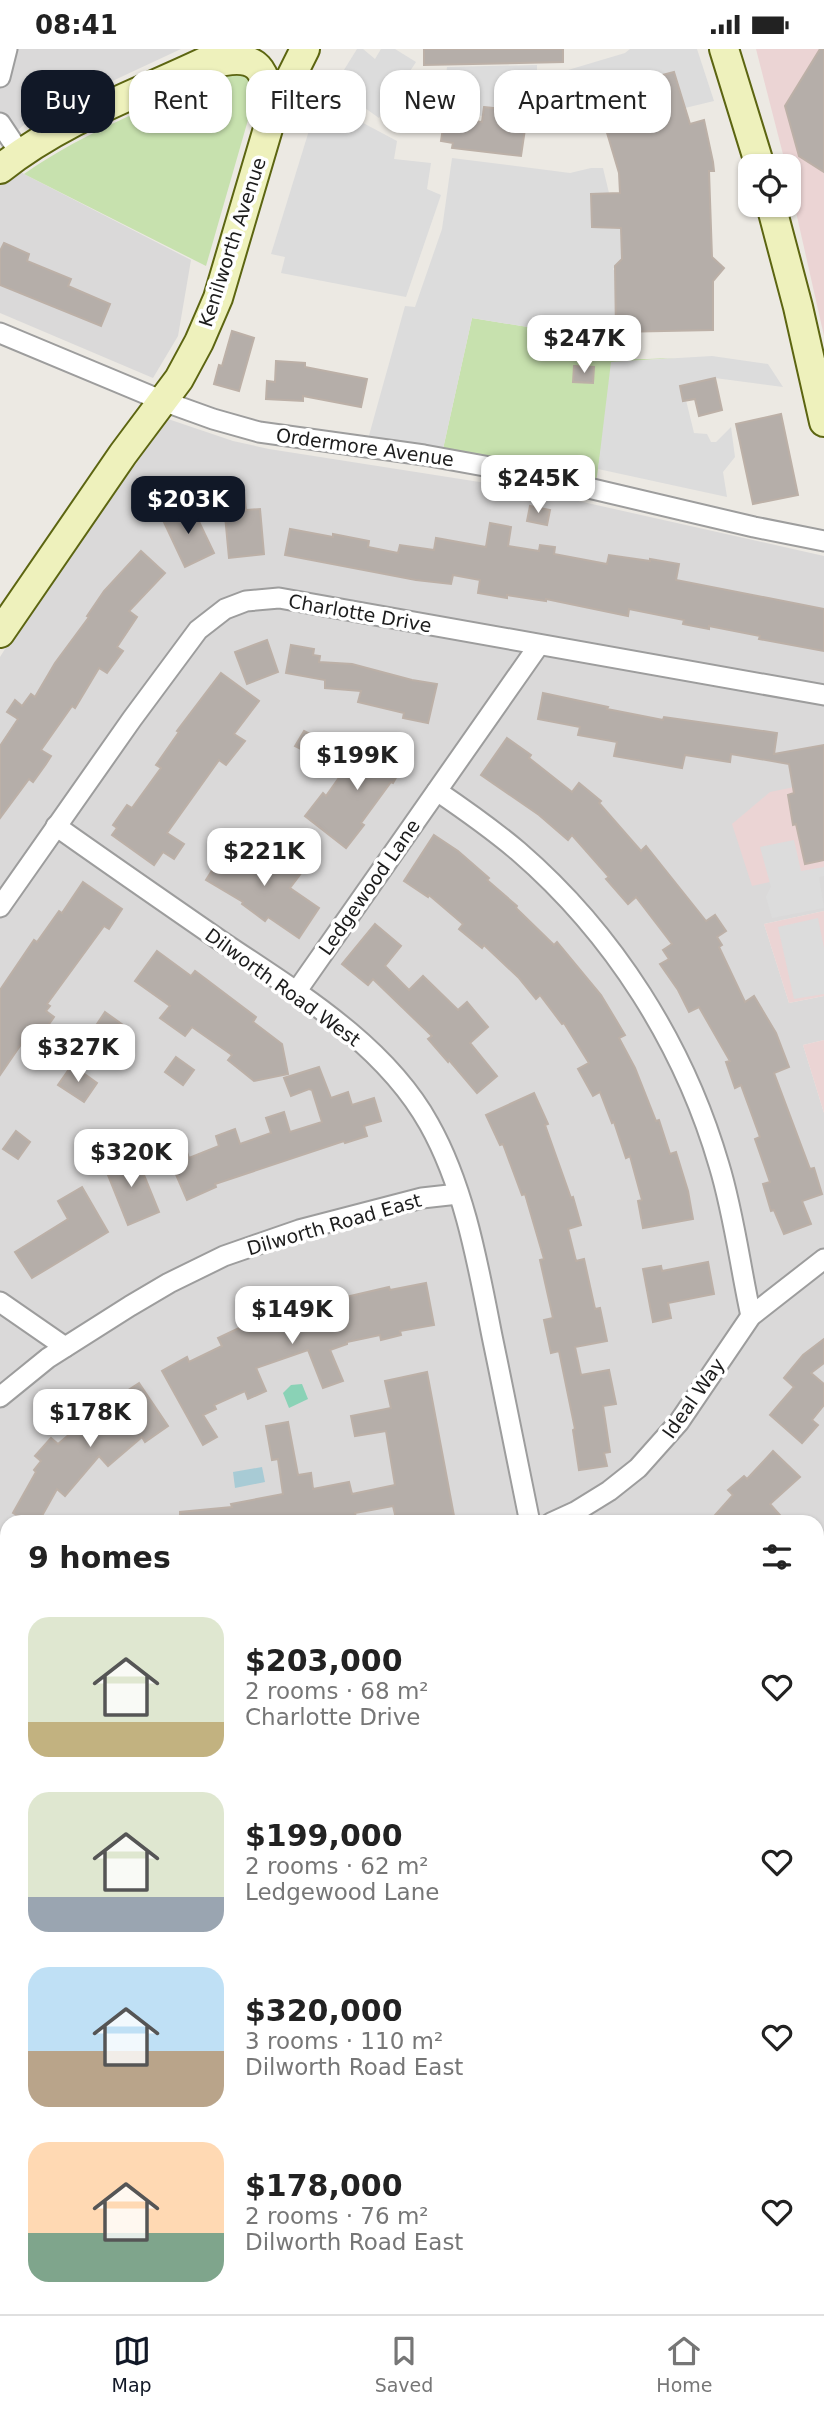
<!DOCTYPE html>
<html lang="en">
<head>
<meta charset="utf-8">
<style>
	body { margin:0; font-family:"DejaVu Sans",sans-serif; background:#f6f6f6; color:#222; height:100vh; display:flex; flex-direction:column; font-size:26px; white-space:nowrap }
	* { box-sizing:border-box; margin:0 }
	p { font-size:23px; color:#767676 }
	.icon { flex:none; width:38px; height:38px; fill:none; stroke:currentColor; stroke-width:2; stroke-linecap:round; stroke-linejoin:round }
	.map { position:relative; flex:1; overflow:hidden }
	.side { position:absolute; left:0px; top:1466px; width:824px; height:800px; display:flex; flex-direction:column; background:#fff; border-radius:21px 21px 0 0; box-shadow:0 2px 5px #0004 }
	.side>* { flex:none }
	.hud { position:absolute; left:21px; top:21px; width:782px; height:63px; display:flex; gap:14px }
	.controls { position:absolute; left:738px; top:105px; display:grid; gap:14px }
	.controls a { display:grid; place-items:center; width:63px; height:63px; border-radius:14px; background:#fff; box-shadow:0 2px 5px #0004; font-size:35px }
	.price { position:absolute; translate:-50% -60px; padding:0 16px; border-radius:14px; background:#fff; color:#222; font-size:23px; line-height:46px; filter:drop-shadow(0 2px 4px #0008) }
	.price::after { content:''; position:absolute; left:50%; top:42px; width:21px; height:16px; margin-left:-10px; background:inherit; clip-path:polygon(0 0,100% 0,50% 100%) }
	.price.on { background:#111827; color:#fff }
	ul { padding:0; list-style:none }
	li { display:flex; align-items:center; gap:21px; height:175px; padding:0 28px }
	li span { display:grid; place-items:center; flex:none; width:196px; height:140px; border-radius:21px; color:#555 }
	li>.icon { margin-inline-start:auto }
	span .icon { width:84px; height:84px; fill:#fffc; stroke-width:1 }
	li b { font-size:30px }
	h2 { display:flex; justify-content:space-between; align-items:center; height:84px; padding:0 28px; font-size:30px }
	.pill { padding:0 24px; border-radius:21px; background:#fff; box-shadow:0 2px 5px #0004; font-size:24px; line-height:63px }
	.pill.on { background:#111827; color:#fff }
	.status { display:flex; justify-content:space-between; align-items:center; height:49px; padding:0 35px; background:#fff; direction:ltr }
	.status svg { height:19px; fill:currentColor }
	.tabs { display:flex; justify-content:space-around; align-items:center; height:98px; border-top:2px solid #e0e0e0; background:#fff; font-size:19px; color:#767676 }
	.tabs a { display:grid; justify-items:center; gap:4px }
	.tabs .on { color:#111827 }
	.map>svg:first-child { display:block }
</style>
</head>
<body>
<div class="status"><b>08:41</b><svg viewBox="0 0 49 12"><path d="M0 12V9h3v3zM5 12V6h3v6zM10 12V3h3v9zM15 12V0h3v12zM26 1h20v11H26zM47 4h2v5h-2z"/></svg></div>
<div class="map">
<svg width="824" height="2265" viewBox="0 0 824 2265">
	<rect width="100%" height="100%" fill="#ece9e3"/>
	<g fill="#dad9d9">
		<polygon points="0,0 181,0 31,70 0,96"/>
		<polygon points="0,109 24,125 191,211 178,287 153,329 0,264"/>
		<polygon points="168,370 233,392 269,400 525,440 824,507 824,862 764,875 789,954 824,947 824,991 803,996 824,1064 824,2265 217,2265 210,2259 817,2259 817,1474 7,1474 7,2115 0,2110 0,608 20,576"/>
	</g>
	<g fill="#ebd4d4">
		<polygon points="756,0 824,0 824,287 789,132 789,117 786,117"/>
		<polygon points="824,732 824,821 752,837 732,775 770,743"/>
		<polygon points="824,862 824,947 789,954 764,875"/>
		<polygon points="824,991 824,1064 803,996"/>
		<polygon points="0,2110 7,2115 7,2259 210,2259 217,2265 0,2265"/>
	</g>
	<g fill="#c7e1ae">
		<path d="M234 22 251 30 260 44 250 64 206 217 24 125C88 80 163 53 234 22Z"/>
		<path d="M472 269 577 286C583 290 583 294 588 299 605 315 653 309 676 309L612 313 605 375 596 433 443 400Z"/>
	</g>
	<polygon fill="#8ad2b6" points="302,1335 308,1350 289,1359 283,1344 291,1336"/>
	<g fill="#dcdcdc">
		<polygon points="357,0 363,0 375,10 381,0 395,0 416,13 379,69 334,37"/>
		<polygon points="630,0 697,0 714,52 685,59 673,23 616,38 614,23 600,28 604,43 575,51 568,21 625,4"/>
		<polygon points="537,16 537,63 485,58 483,67 442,63 447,18"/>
		<polygon points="333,58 397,92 394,110 431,114 427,140 441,146 406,248 281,224 285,208 271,205 311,75 329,80"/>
		<polygon points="452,109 570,124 591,119 603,119 609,144 591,145 592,177 621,179 622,210 613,220 624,231 616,283 577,286 472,269 443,400 368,390 405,257 415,258 442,180"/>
		<polygon points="712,307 768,315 783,338 715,329 680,337 683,351 686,351 694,384 707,385 711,393 716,393 731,378 735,408 723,423 727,448 598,420 611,313"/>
		<polygon points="794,791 801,822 824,818 824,827 819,828 824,859 772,869 766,848 771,838 760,798"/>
		<polygon points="818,869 824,899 824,945 794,950 778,878"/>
		<polygon points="0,2127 7,2132 7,2142 3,2148 7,2152 7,2195 0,2190"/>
		<polygon points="130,2259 190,2259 196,2263 126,2265"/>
	</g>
	<polygon fill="#a8cbd5" points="262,1418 265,1433 235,1439 233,1423"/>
	<g fill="#b5aea9" stroke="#bcb0a7" stroke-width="2">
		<polygon points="424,0 563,0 563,13 424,16"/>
		<polygon points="820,0 824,0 824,123 799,107 785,57"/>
		<polygon points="674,23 690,75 704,71 713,113 714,122 709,122 712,208 724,219 713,232 713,281 616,283 615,217 622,210 621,179 592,178 591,145 620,144 619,124 605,77 594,80 588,56 620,49 616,38"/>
		<polygon points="484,58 502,60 500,77 525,80 521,107 452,99 453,94 441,92 443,79 454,80 455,70 482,73"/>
		<polygon points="4,194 29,205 27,212 71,230 68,237 110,255 101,277 0,236 0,202"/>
		<polygon points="232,282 254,289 239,342 214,335 219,316 222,317"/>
		<polygon points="276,312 305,314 305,318 367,330 361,358 303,347 303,352 266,350 267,332 275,333"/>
		<polygon points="574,317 594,318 593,334 573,333"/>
		<polygon points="715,329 722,361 699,367 695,350 683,352 680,337"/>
		<polygon points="781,365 798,446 753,455 736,375"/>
		<polygon points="244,443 246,461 260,460 264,505 229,509 223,445"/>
		<polygon points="191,456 214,504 185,518 162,469"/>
		<polygon points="530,457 550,461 547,476 527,472"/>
		<polygon points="490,474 511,478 508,497 539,502 540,496 555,498 554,505 607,515 609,506 650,512 650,510 679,515 676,531 824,560 824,602 759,590 760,587 709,577 709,580 683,575 684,571 629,560 628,567 546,550 546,552 507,546 507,549 478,544 480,531 453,526 451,535 416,531 285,506 290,480 333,488 333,485 369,492 368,498 398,504 400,496 434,501 436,489 486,498"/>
		<polygon points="141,502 165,524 129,562 137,568 117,598 123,602 107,624 99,619 75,659 72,657 41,701 51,707 46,715 33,733 29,730 0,769 0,697 18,670 7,663 15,651 22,657 31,645 35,648 55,614 89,568 87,567 104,542"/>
		<polygon points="267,591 278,623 247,635 235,603"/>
		<polygon points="291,596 314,600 313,606 320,607 319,613 352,615 412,631 437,635 428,674 403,669 404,664 358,653 361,642 325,639 325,631 286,624"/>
		<polygon points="221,624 259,652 234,685 245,692 226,716 219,711 167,784 184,795 174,810 163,803 154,816 112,786 117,779 113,776 127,756 132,759 161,719 156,716 179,683 177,682"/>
		<polygon points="543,644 608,658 607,660 663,671 664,668 777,684 774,705 824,696 824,811 805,815 796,775 793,776 788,746 794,744 789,715 731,705 730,713 685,706 682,719 614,707 617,693 578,686 580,678 538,670"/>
		<polygon points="304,682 319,690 311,705 295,697"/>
		<polygon points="372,686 408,708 393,734 391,733 361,774 364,776 346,799 305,767 323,744 326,747 348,716 352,719"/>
		<polygon points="507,689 531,706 529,709 572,743 579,734 601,752 599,754 641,802 646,797 706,872 715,866 726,882 717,888 722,896 719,898 745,953 754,947 776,984 789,1018 774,1024 810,1120 814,1119 822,1145 802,1152 811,1175 784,1185 774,1161 771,1162 763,1135 770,1133 755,1090 760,1088 741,1036 735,1039 726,1013 730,1012 699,958 689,963 678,941 660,915 669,910 663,901 672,895 636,848 628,855 606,830 609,828 572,786 568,791 539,766 481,726"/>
		<polygon points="434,786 458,802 489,829 487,831 517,857 516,859 554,896 557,893 601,946 625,986 619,989 635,1019 656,1072 659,1071 670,1105 676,1103 688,1142 693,1170 643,1179 638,1152 642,1151 630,1107 626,1109 614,1073 612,1074 600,1043 593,1047 578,1020 589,1014 564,974 562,975 540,946 536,950 519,929 484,896 482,899 459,880 463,875 429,846 428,848 404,832"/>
		<polygon points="231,792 269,819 278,806 302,823 290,839 319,859 299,889 268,868 265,872 242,855 243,853 206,831"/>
		<polygon points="83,833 122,860 109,880 104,877 47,955 50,957 46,962 54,968 42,985 33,978 0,1026 0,941 34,891 37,893 59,862 62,864"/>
		<polygon points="375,875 401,897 385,917 409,941 423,927 458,961 467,953 488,978 470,994 497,1027 477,1044 449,1011 448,1013 428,990 432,987 373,930 368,936 342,915"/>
		<polygon points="157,902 191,927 195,922 256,968 253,973 282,995 288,1025 254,1032 228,1011 232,1006 192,978 185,987 160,969 170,957 135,932"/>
		<polygon points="105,963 123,976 112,991 95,978"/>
		<polygon points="176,1008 194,1021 183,1036 165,1023"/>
		<polygon points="72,1016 97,1034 84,1053 58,1036"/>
		<polygon points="319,1018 331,1049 348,1043 352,1056 374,1049 381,1072 364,1077 367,1087 345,1094 344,1092 215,1135 216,1138 187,1151 168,1107 186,1100 189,1109 219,1097 216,1087 235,1080 240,1095 271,1084 266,1069 284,1063 290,1083 322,1073 312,1041 309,1040 291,1047 284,1029"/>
		<polygon points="534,1044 548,1075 545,1076 571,1149 573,1148 581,1176 568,1180 576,1212 584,1210 595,1260 600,1259 607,1292 575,1298 581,1326 609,1321 616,1355 603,1357 610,1403 604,1404 607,1417 579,1421 573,1381 575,1380 559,1302 551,1304 544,1271 553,1269 540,1211 544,1210 525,1145 522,1146 503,1095 500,1096 486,1066"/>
		<polygon points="16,1082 30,1093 18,1110 3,1100"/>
		<polygon points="135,1104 159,1163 128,1176 104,1116"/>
		<polygon points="82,1138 108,1183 32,1229 15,1203 68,1170 58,1152"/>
		<polygon points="708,1213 714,1245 668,1254 671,1269 653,1273 643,1220 661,1217 662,1222"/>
		<polygon points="426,1234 434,1276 400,1282 401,1286 381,1291 380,1286 347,1293 347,1295 330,1301 343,1332 323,1339 308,1301 256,1319 266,1342 248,1350 245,1342 214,1356 216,1360 203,1366 217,1388 203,1396 162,1322 187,1308 189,1313 222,1297 218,1289 254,1272 287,1260 331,1246 333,1251 389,1238 390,1241"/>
		<polygon points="824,1290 824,1314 811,1324 824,1335 824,1356 812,1371 818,1376 802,1394 770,1366 794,1338 784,1329 803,1306"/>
		<polygon points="427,1323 455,1472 397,1474 393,1457 355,1464 357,1474 180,1474 180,1463 232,1458 231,1455 283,1445 278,1410 272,1411 266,1377 288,1373 298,1426 311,1424 313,1440 349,1433 352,1445 395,1436 386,1382 355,1387 351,1367 391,1359 385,1332"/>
		<polygon points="139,1334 168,1377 145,1393 142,1388 108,1417 99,1407 65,1447 57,1440 38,1474 30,1474 13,1464 36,1423 34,1421 41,1412 35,1407 51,1389 58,1395 99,1360"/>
		<polygon points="773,1402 800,1428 770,1455 787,1474 708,1474 733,1446 728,1441 744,1427 747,1430"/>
	</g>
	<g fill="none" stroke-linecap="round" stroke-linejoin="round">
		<g stroke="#9d9d9d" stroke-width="23">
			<g id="street">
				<polyline points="0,28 7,0"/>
				<polyline points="0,74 20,104"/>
				<polyline points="0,284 163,352 213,370 259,383 424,406 529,425 754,478 824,492"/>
				<path d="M437 742C465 761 493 781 518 802 614 885 684 996 719 1116 734 1165 740 1217 751 1267"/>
				<path d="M56 777C111 816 166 854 221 892 295 942 384 994 429 1075 465 1139 478 1216 492 1287 505 1349 517 1411 530 1474"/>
				<polyline points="0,858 132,670 198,581 225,560 246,552 279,549 824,646"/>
				<polyline points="296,943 539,596"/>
				<polyline points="0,1253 65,1298"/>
				<polyline points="0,1348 48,1309 130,1257 169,1234 224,1207 299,1181 422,1149 458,1145"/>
				<polyline points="551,1474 575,1463 609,1442 638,1419 679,1373 751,1267 824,1210"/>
				<polyline points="0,1547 7,1548"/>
				<polyline points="817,1793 824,1791"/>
				<polyline points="0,1920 7,1923"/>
				<polyline points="528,2259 535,2265"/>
				<polyline points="16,2265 21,2259"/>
				<polyline points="391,2265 395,2259"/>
			</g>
		</g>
		<g stroke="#5c6511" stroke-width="32">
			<g id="secondary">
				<polyline points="724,0 760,117"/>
				<path d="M210 15C262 2 265 20 272 66"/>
				<path d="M0 120C69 65 153 40 231 0"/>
				<polyline points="771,156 798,258 824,373"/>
				<polyline points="0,584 123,405 179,330 199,293 218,249 272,66 305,0"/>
			</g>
		</g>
		<use href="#street" stroke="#fff" stroke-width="19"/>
		<use href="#secondary" stroke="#eef1bc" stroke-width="28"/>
	</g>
	<g text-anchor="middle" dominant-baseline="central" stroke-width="7" stroke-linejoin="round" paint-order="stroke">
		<g font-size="19" fill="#1c1c1c" stroke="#fff">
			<text transform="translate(232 193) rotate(-72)">Kenilworth Avenue</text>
			<text transform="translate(365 398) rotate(8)">Ordermore Avenue</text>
			<text transform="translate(360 564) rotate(10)">Charlotte Drive</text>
			<text transform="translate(369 838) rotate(-55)">Ledgewood Lane</text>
			<text transform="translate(283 938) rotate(36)">Dilworth Road West</text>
			<text transform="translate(334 1175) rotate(-16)">Dilworth Road East</text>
			<text transform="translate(693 1349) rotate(-55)">Ideal Way</text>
		</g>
	</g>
</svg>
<div class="controls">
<a><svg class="icon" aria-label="locate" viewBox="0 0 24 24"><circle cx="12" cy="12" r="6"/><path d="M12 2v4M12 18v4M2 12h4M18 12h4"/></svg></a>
</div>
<b class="price" style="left:584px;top:326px">$247K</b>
<b class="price" style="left:538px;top:466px">$245K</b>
<b class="price on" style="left:188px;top:487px">$203K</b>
<b class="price" style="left:357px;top:743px">$199K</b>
<b class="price" style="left:264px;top:839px">$221K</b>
<b class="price" style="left:78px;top:1035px">$327K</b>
<b class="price" style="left:131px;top:1140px">$320K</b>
<b class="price" style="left:292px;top:1297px">$149K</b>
<b class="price" style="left:90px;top:1400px">$178K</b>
<div class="hud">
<a class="pill on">Buy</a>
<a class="pill">Rent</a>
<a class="pill">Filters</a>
<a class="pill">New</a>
<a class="pill">Apartment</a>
</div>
<section class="side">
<h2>9 homes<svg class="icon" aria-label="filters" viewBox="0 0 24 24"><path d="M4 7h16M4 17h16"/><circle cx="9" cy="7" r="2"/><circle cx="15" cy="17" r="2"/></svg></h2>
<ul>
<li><span style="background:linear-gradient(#dfe7d0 75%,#c2b280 0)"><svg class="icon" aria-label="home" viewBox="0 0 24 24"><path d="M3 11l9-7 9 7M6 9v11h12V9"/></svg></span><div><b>$203,000</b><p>2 rooms · 68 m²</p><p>Charlotte Drive</p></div><svg class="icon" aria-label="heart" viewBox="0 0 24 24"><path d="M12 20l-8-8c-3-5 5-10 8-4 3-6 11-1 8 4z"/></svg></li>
<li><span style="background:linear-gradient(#dfe7d0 75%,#9aa5b1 0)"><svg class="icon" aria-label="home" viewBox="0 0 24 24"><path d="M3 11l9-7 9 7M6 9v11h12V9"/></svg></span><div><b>$199,000</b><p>2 rooms · 62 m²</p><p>Ledgewood Lane</p></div><svg class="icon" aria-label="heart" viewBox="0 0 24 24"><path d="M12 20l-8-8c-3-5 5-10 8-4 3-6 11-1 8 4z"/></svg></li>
<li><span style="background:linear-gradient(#bfe0f5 60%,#b9a48a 0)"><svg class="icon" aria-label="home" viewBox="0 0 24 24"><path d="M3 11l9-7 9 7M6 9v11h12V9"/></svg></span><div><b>$320,000</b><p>3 rooms · 110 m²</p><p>Dilworth Road East</p></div><svg class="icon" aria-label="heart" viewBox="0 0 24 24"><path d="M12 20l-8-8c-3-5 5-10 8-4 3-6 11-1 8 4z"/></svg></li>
<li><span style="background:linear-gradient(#ffd9b3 65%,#7fa58c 0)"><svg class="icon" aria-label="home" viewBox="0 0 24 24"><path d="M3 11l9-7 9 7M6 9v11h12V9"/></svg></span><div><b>$178,000</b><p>2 rooms · 76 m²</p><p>Dilworth Road East</p></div><svg class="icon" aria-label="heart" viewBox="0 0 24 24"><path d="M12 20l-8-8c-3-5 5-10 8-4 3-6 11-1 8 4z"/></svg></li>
</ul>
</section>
</div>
<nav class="tabs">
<a class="on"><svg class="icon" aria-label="map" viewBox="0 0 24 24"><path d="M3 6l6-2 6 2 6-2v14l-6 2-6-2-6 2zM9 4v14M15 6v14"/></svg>Map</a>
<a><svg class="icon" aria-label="saved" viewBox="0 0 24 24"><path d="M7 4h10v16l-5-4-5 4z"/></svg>Saved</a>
<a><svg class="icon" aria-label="home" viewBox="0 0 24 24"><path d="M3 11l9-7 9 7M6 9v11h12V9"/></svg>Home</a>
</nav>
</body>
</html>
